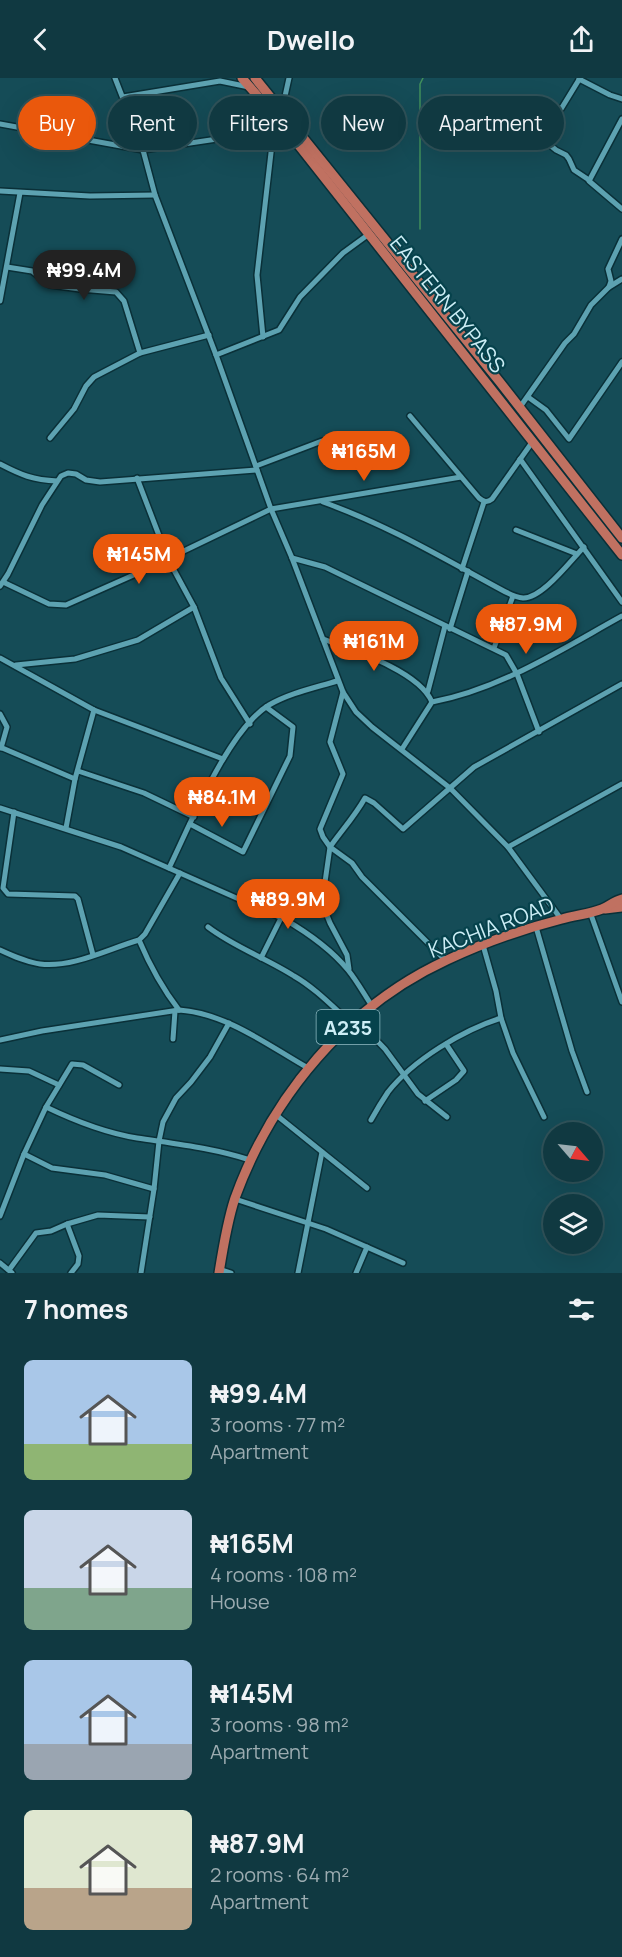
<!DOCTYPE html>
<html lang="en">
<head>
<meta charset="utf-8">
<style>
	body { margin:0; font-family:Manrope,sans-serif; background:#194048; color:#f1f3f6; height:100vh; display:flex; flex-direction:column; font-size:22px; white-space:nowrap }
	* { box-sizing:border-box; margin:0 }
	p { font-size:20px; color:#9cacb1 }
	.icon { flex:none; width:33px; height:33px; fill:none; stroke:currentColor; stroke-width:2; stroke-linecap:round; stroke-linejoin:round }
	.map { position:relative; height:1195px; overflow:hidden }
	.sheet { display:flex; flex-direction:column; background:#103941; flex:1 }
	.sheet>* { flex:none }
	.banner { position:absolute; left:18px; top:18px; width:586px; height:54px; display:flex; gap:12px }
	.needle { width:39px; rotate:118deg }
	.tools { position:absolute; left:543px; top:1044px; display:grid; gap:12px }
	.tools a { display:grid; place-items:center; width:60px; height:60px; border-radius:50%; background:#103941; box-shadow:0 6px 24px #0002,0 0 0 2px #30535a; font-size:30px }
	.price { position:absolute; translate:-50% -51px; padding:0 14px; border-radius:21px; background:#ea580c; color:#fff; font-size:20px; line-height:39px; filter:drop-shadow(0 2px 3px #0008) }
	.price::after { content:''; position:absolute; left:50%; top:36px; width:18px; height:14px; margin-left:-9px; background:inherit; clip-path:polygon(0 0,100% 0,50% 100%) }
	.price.on { background:#222; color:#fff }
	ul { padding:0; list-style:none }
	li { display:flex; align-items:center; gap:18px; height:150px; padding:0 24px }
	li span { display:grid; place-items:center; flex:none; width:168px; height:120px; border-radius:9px; color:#555 }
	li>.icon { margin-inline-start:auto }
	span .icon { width:72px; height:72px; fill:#fffc; stroke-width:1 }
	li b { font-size:26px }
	h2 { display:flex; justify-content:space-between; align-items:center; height:72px; padding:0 24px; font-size:26px }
	.chip { padding:0 21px; border-radius:27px; background:#103941; box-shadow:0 6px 24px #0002,0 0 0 2px #30535a; font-size:21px; line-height:54px }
	.chip.on { background:#ea580c; color:#fff }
	header { display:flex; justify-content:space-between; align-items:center; height:78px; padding:0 24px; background:#103941; font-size:27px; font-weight:700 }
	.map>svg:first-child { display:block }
</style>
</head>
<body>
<header><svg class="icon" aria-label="back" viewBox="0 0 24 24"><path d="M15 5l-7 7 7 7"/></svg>Dwello<svg class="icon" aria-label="share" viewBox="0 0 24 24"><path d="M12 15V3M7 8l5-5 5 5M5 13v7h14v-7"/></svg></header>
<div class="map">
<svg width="622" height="1195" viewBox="0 0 622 1195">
	<rect width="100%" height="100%" fill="#154c57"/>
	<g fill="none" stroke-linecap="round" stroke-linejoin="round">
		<polyline stroke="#408f5c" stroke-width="1.5" points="420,151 420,6 423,0"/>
		<g stroke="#0a3038" stroke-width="8">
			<g id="minor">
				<polyline points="115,0 143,72 155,117 216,277 271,431 292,480 343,614 356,634 372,649 450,710 508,769 561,841"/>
				<polyline points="580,0 558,36 545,63 556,72 566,77 569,81 574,92 589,102"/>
				<polyline points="579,1 610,17 622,21"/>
				<polyline points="123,19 220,3 249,9"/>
				<polyline points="282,32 289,0"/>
				<polyline points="622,41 589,103 622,131"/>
				<polyline points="0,46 143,72 278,52"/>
				<polyline points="0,113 90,118 155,117"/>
				<polyline points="7,189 32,193 50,207 80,211 116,214 124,223 140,275"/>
				<polyline points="609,209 622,201"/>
				<polyline points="0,223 20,115"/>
				<polyline points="263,259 257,197 272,66 278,52"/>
				<polyline points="216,277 279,252 300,219 343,175 369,156"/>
				<polyline points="528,319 546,332 569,361 622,284"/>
				<polyline points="520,329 565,265 574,256 591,227 609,209 611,203 608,191 622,161"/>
				<path d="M410 338 479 420C484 424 487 425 492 421L533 363"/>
				<polyline points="50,360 74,331 86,308 94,299 140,275 209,257"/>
				<polyline points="520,381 622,524"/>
				<path d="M0 386C21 397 33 402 57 403"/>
				<polyline points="256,388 322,363"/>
				<polyline points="137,400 168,481 194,529 221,600 250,646"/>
				<path d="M323 424C387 447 441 479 500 511 507 515 514 519 523 520 542 521 571 482 584 469"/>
				<polyline points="516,452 577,476"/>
				<polyline points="292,480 325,489 506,577 517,596 539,654"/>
				<polyline points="462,491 484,424"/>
				<polyline points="3,504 49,526 66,527 138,495 271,431 461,399"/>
				<polyline points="0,508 8,496 42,427 61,398 68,395 76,396 86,402 100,404 257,392"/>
				<polyline points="450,551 468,493"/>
				<path d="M323 561C353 572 419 593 432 624"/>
				<polyline points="494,570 513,518"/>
				<polyline points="0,580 94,632 223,681"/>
				<polyline points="16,587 75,581 138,562 194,529"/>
				<polyline points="428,613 445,548"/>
				<polyline points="343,614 330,664 343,696 320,751 323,759 330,769 322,825 330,845 347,877 349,891"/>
				<polyline points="0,636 7,649 1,670"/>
				<polyline points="0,669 75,701"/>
				<path d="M402 671 432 624C501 611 562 571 622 538"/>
				<polyline points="78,693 144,715 194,739"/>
				<path d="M0 730 121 769 284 841C308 855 331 871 348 892 357 903 364 916 372 928"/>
				<polyline points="14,734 3,810 8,816 75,818 78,821 93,877"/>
				<polyline points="190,746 243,774 290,678 293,649 266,629"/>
				<polyline points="66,750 75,701 94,632"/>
				<polyline points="508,769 622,706"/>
				<path d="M169 790C190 747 228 652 269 627 290 615 314 610 337 603"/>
				<polyline points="590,834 622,924"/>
				<path d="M208 849C234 869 266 880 294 898 315 910 333 929 352 946"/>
				<polyline points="536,849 572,973 587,1014"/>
				<path d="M139 862C150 888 162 910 179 932"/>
				<polyline points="483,867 496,913 501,940 513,975 544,1039"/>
				<path d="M0 872C13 878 26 884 40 886 73 890 108 871 139 862L145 856 180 795"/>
				<polyline points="261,880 281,840 290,814"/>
				<path d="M445 882 362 799 352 785 330 769C342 752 355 738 365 720L374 725 403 751 474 689 622 606"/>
				<polyline points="357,942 385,971 418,1016 447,1039"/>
				<polyline points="173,961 175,933"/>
				<path d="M0 962 42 953 179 932C226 935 269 968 308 990"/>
				<polyline points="0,991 29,993 59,1007"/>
				<polyline points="425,1023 456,1002 464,993 446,966"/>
				<path d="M46 1029C75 1043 106 1055 137 1060 176 1066 213 1070 250 1082"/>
				<polyline points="275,1036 367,1110"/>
				<path d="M371 1042C376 1033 382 1023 388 1014 413 982 463 952 501 940"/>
				<polyline points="24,1076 52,1090 105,1097 154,1111"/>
				<polyline points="235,1121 326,1151 403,1185"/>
				<polyline points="0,1138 24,1076 46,1029 72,986 83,987 119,1007"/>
				<polyline points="67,1146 79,1178 78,1186 71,1195"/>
				<polyline points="0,1185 12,1195"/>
				<polyline points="219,1191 231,1195"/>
				<polyline points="9,1192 36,1155 51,1153 67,1146 98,1137 150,1139"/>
				<polyline points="141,1195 154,1111 159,1063 163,1044 176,1020 191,1004 210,979 229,945"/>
				<polyline points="298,1195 322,1074"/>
				<polyline points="356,1195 367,1169"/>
			</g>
		</g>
		<g stroke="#0a3038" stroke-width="12">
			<g id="trunk">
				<polyline points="242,0 282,46 622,477"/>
				<polyline points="255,0 499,303 622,460"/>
				<polyline points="605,831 622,829"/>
				<path d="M219 1195C223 1170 227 1144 235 1120 272 1018 347 928 447 882 483 865 523 851 562 841 575 837 590 836 602 831 609 828 614 823 622 821"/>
			</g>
		</g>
		<use href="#minor" stroke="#5da2b1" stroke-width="5"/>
		<use href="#trunk" stroke="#c07161" stroke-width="9"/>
	</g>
	<g text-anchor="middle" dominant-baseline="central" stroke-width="4.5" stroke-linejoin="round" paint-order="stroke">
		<rect fill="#06424c" stroke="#91bac3" stroke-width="1.5" x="316.5" y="932" width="63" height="34" rx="4.5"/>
		<g font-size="20" font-weight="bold" fill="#cdeef6">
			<text x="348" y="949">A235</text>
		</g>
		<g font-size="21" fill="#cdeef6" stroke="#06424c">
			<text transform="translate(448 226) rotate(51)">EASTERN BYPASS</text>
			<text transform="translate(491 849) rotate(-21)">KACHIA ROAD</text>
		</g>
	</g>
</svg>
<div class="tools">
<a><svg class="needle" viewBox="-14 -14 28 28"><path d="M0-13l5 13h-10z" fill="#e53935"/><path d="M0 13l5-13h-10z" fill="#9cacb1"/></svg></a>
<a><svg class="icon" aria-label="layers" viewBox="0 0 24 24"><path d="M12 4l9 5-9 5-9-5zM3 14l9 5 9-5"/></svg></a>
</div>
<b class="price on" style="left:84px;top:223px">₦99.4M</b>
<b class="price" style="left:364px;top:404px">₦165M</b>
<b class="price" style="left:139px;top:507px">₦145M</b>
<b class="price" style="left:526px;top:577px">₦87.9M</b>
<b class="price" style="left:374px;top:594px">₦161M</b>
<b class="price" style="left:222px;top:750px">₦84.1M</b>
<b class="price" style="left:288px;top:852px">₦89.9M</b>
<div class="banner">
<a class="chip on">Buy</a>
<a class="chip">Rent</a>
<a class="chip">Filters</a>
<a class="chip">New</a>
<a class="chip">Apartment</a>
</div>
</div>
<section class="sheet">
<h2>7 homes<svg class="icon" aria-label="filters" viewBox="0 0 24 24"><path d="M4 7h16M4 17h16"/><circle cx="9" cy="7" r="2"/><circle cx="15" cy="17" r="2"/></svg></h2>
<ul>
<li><span style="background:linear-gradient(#a9c7e8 70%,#8fb573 0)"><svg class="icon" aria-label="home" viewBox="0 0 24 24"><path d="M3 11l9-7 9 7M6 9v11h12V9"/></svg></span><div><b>₦99.4M</b><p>3 rooms · 77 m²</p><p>Apartment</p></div></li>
<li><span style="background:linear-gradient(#c9d6e8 65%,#7fa58c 0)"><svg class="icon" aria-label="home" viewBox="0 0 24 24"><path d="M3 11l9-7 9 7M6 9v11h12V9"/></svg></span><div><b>₦165M</b><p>4 rooms · 108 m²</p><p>House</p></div></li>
<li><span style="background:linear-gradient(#a9c7e8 70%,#9aa5b1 0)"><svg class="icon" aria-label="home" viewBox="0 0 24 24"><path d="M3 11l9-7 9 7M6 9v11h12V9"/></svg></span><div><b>₦145M</b><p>3 rooms · 98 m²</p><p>Apartment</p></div></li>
<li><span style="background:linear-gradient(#dfe7d0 65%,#b9a48a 0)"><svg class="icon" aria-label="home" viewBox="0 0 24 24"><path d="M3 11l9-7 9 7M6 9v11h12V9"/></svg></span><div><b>₦87.9M</b><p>2 rooms · 64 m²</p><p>Apartment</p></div></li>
</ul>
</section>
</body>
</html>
